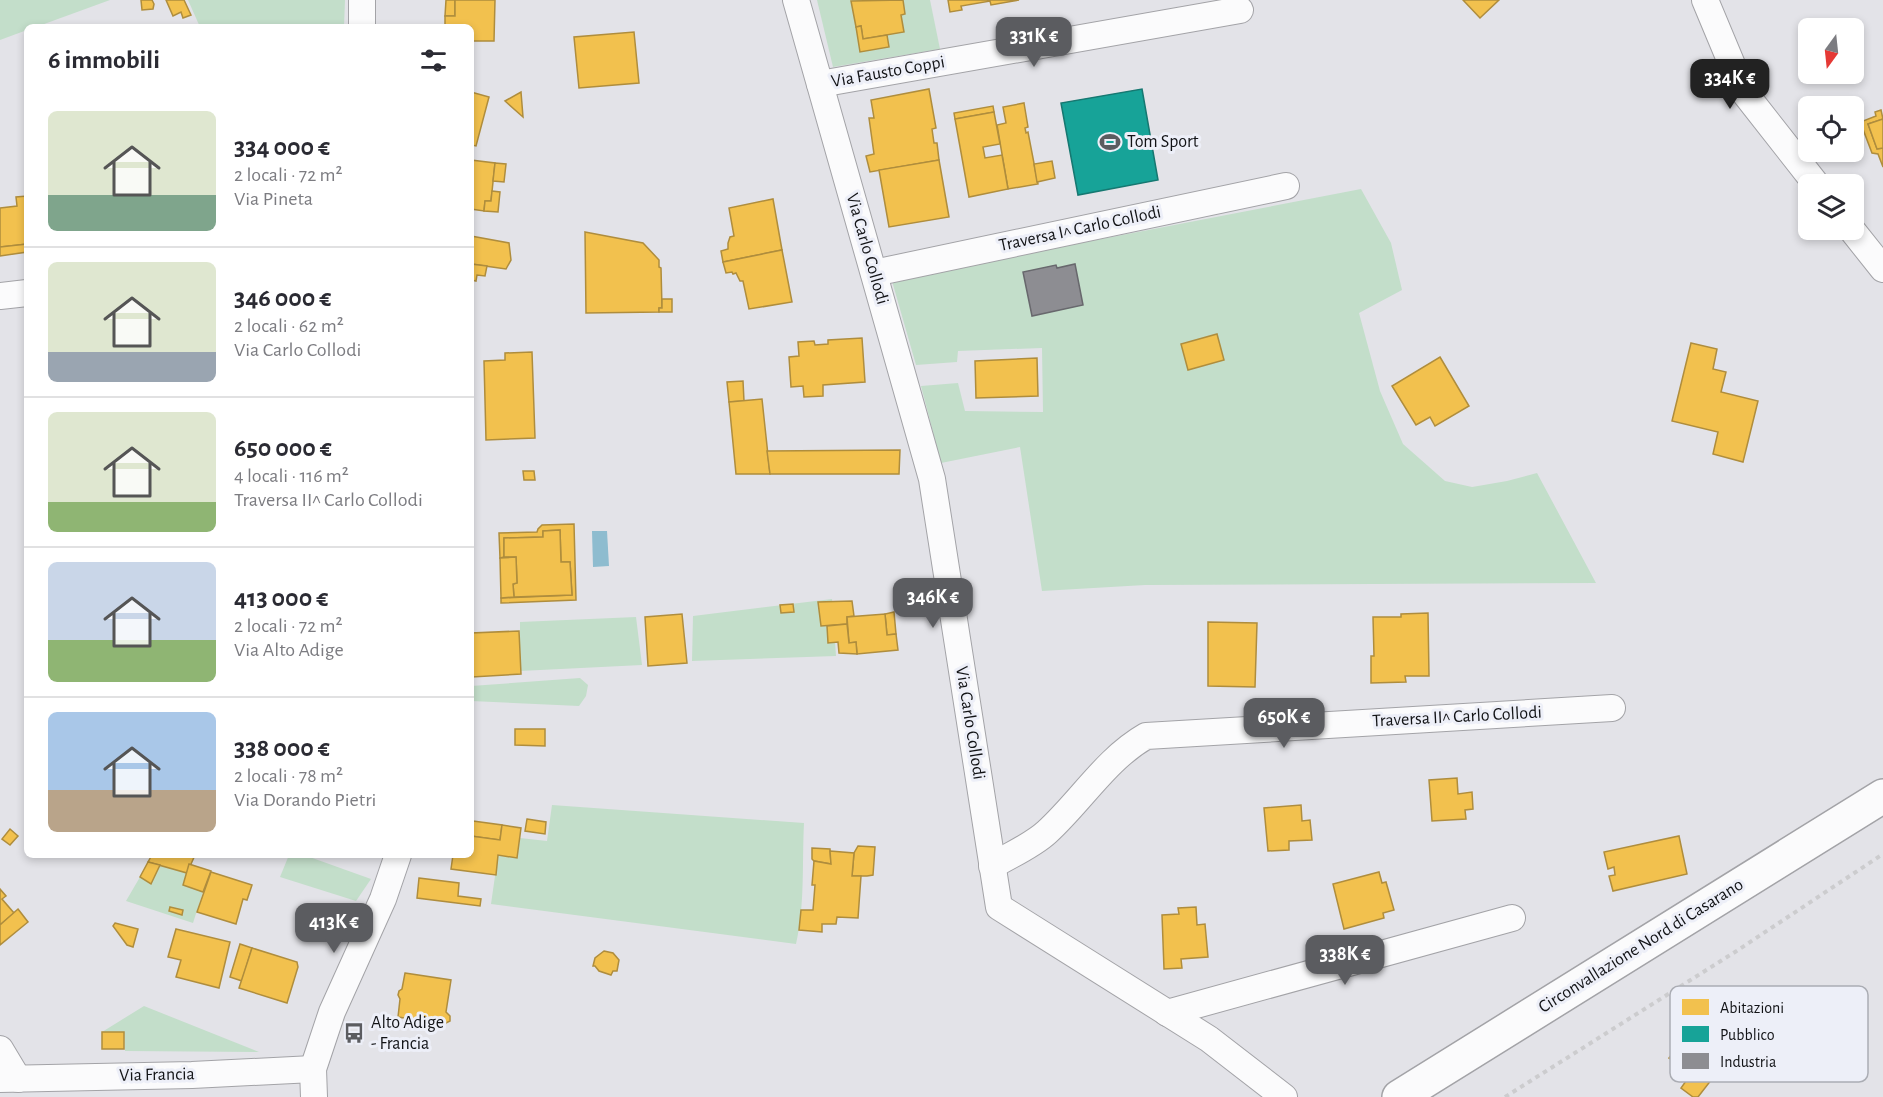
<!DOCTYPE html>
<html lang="it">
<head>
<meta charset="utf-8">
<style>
	body { margin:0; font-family:"Alegreya Sans",sans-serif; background:#f2f2f3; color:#2b2b33; height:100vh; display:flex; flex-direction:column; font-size:22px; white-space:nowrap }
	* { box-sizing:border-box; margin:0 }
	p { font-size:20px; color:#7c7c81 }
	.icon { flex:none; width:33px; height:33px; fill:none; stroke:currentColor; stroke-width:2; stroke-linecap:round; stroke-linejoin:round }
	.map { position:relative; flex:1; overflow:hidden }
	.sheet { position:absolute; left:24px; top:24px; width:450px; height:834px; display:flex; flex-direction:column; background:#fff; border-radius:9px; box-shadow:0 3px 9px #0003 }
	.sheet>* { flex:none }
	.needle { width:39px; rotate:195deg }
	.controls { position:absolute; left:1798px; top:18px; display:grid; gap:12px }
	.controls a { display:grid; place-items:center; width:66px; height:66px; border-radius:9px; background:#fff; box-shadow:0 3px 9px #0003; font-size:30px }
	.price { position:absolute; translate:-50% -51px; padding:0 14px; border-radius:12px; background:#5b5c60; color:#fff; font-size:20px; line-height:39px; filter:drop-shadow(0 2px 3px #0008) }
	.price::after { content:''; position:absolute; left:50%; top:36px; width:18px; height:14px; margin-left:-9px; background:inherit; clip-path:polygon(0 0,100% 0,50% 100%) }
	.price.selected { background:#222; color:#fff }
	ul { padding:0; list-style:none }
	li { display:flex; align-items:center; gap:18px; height:150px; padding:0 24px }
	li+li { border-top:2px solid #e1e1e2 }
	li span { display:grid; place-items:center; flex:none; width:168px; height:120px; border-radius:9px; color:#555 }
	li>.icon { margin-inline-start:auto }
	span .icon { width:72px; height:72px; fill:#fffc; stroke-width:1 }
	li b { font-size:26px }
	h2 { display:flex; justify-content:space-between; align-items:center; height:72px; padding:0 24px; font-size:26px }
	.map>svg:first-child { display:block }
</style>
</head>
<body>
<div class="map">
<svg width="1883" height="1097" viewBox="0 0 1883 1097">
	<rect width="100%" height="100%" fill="#e3e3e8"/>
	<g fill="#c3deca">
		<polygon points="0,0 110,0 36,27 27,27 27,30 0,40"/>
		<polygon points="188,0 345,0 344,27 200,27"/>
		<polygon points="817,0 930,0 940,49 833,67"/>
		<polygon points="1361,189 1391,243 1402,290 1359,313 1380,391 1403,444 1445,481 1472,487 1507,481 1537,473 1596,583 1145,585 1042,591 1020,447 941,463 921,386 958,383 965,411 1043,412 1042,348 958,351 957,362 916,365 890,274 1091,241"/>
		<polygon points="832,599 836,656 692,661 693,616"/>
		<polygon points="636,617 642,665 520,671 520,622"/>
		<polygon points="580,678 588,685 586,696 579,706 471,701 471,686"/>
		<path d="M552 805 804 823C802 863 805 906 796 944L491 904 498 855 517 858 520 838 547 841Z"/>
		<polygon points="289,855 304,855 371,879 356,901 280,877"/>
		<polygon points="160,865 187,873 183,885 203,892 193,923 126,901 140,877 151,883"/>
		<polygon points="144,1006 259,1052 125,1051 124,1032 102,1032"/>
	</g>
	<polygon fill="#8ebccf" points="607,531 609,566 593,567 592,531"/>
	<g fill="#f2c14e" stroke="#af8d3d" stroke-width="1.5">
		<polygon points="141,0 152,0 154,4 153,9 142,10"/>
		<polygon points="166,0 184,0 191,15 183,18 181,12 173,16"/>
		<polygon points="446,0 455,0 455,16 445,16"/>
		<polygon points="455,0 495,0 494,41 471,41 471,27 445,27 445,16 455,16"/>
		<polygon points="903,0 905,14 901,15 904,32 863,39 861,26 856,27 851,1"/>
		<polygon points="948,0 1019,0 991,5 990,1 961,6 962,10 950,12"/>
		<polygon points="1463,0 1499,0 1480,18"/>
		<polygon points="861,26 863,39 887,35 889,47 860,52 856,27"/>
		<polygon points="634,32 639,83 579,88 574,37"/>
		<polygon points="929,89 936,128 932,129 934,143 937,143 939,160 870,172 866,156 874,154 869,118 874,118 871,100"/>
		<polygon points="471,92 489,97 476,146 471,145"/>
		<polygon points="521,92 523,117 505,101"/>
		<polygon points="1024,103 1028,127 1025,128 1026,133 1028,132 1038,184 1008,189 997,125 1006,123 1003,107"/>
		<polygon points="993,106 994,112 955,119 954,113"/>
		<polygon points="1881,110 1883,119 1868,124 1877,149 1883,148 1883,167 1878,154 1872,153 1861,124 1863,121 1876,116 1875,112"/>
		<polygon points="994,112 1000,144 983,147 985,158 1002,155 1008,189 969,197 955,119"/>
		<polygon points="1883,119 1883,148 1877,149 1868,124"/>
		<polygon points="471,160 495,163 491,201 485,201 484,211 471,209"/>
		<polygon points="939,160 949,217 889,227 879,170"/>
		<polygon points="1052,161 1055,178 1037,182 1034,164"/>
		<polygon points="495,163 506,164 504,182 493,181"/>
		<polygon points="492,191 500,192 498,212 484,211 485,201 491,201"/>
		<polygon points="27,196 27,244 0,247 0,208 17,206 16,197"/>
		<polygon points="773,199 782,250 723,262 721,251 728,249 728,243 730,237 734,236 729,208"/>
		<polygon points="585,232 643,243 659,260 659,267 661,268 662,308 659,308 659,312 586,313"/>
		<polygon points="471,236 509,243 511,260 506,269 471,264"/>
		<polygon points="27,244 27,252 0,256 0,247"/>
		<polygon points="782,250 792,302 749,309 743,281 740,281 736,273 733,274 732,272 726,273 723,262"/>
		<polygon points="471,264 487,266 485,276 477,275 476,281 471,280"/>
		<polygon points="662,299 672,299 672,312 659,312 659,308 662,308"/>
		<polygon points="1217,334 1224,360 1188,370 1181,344"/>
		<polygon points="862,338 865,382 823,385 823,396 804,397 803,386 791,387 789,357 799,356 798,342 814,341 815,345 828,344 828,340"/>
		<polygon points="1691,343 1717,349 1713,369 1726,372 1721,392 1758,401 1743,462 1713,454 1718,432 1672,421"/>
		<polygon points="532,352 535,438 486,440 484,361 505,360 505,353"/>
		<polygon points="1440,357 1469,406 1435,426 1430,417 1416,425 1392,386"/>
		<polygon points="1037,358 1038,396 976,398 975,361"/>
		<polygon points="743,381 744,401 729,402 727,382"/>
		<polygon points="762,399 770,474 736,474 729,402"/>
		<polygon points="900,450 899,474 770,474 767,451"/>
		<polygon points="523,471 534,471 535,480 524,480"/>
		<polygon points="574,524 576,600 501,603 501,598 572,595 570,562 561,562 560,530 543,531 543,537 504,538 504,557 500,558 499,533 537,532 538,529 542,525"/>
		<polygon points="560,530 561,562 570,562 572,595 514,597 513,584 517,583 516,557 504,557 504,538 543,537 543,531"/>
		<polygon points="516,557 517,583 513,584 514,597 501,598 500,558"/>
		<polygon points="852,601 854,616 847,617 847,624 821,626 818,602"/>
		<polygon points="793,604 794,612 781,613 780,605"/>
		<polygon points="894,612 896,634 887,635 885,614"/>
		<polygon points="1428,613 1429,676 1405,676 1406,682 1371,683 1371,656 1374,656 1373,617 1401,617 1401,614"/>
		<polygon points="682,614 687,663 648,666 645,617"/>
		<polygon points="885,614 887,635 896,634 898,650 857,654 856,642 849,643 847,617"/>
		<polygon points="1208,622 1257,623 1255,687 1208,686"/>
		<polygon points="847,624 849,643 856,642 857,654 839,653 838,642 828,643 827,626"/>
		<polygon points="519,631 521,674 472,677 471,633"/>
		<polygon points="515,729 545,729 545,746 515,745"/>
		<polygon points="1457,778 1458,794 1472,792 1473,809 1465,810 1466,819 1432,821 1429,780"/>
		<polygon points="1301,805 1302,821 1310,820 1312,840 1289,841 1289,850 1268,851 1264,808"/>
		<polygon points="527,819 546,822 545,834 525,831"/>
		<polygon points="473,821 502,825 500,840 471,836"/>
		<polygon points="502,825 521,828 517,858 498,855 496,875 451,869 453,855 471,855 471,836 500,840"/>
		<polygon points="10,829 18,836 10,845 2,839"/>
		<polygon points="1679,836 1687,874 1613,891 1609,876 1615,875 1614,867 1608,869 1604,852"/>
		<polygon points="858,846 875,847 873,875 867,876 852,876 854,853"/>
		<polygon points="812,848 830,849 831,864 814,861 812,859"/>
		<polygon points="830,851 854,853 852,876 861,876 858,918 837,917 836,924 822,924 822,932 799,930 801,910 813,910 815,885 812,885 814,861 831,864"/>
		<polygon points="152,855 195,855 187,873 148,862"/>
		<polygon points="148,862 160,865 151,884 140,877"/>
		<polygon points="189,864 211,871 203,892 183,885"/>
		<polygon points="211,872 252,885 247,900 243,899 236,924 197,912"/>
		<polygon points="1379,872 1382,883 1386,882 1394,910 1383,913 1384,918 1344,929 1333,884"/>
		<polygon points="419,878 459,883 458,896 481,899 480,906 417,898"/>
		<polygon points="0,889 6,896 2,899 14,913 0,925"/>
		<polygon points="170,907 183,910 182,915 169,911"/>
		<polygon points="1196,907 1197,925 1205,924 1208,957 1181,959 1182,968 1164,969 1162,915 1179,914 1178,908"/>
		<polygon points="18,909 28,922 0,945 0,925"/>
		<polygon points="115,923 138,929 133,947 127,945 113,926"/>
		<polygon points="176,929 230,942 219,988 176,977 181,960 168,957"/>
		<polygon points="240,944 252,948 242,981 230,977"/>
		<polygon points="252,948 297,962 298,967 287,1003 239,988"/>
		<polygon points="604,951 613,953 619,960 617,971 613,971 611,975 599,971 595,966 593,966 595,958"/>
		<polygon points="405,973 451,980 446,1012 450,1016 450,1021 444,1024 398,1017 400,999 398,995 399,991 402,989"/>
		<rect x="102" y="1032" width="22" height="17"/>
		<polygon points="1681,1041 1719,1070 1698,1097 1693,1097 1681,1088 1691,1074 1669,1058"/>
	</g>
	<polygon fill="#17a398" stroke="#167871" stroke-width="1.5" points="1142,89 1158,180 1078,195 1061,103"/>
	<polygon fill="#8d8d92" stroke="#68686d" stroke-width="1.5" points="1075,264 1083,305 1032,316 1023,272 1056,265 1057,268"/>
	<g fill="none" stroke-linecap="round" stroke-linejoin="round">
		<g stroke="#a3a3a7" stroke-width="28">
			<g id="minor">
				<polyline points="796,0 932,479 999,907 1209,1039 1284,1097"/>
				<polyline points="1705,0 1743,91 1816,184"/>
				<polyline points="362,27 362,0"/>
				<polyline points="820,84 1240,10"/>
				<polyline points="1852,230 1883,269"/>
				<polyline points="874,273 1286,186"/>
				<polyline points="0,296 27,293"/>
				<path d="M992 866C1010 855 1032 846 1047 832 1081 801 1106 759 1146 736L1612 708"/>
				<polyline points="1167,1013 1512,918"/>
				<polyline points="0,1049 18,1079"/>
				<polyline points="0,1079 192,1075 313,1069"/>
				<polyline points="314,1097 313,1069 332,1012 383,899 398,855"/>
			</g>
		</g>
		<g stroke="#a3a3a7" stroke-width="36">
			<polyline id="major" points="1399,1097 1883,796"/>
		</g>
		<polyline stroke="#ccccce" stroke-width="4" stroke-dasharray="4.5 4.5" stroke-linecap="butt" points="1505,1097 1735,952 1883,854"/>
		<use href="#minor" stroke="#fbfbfc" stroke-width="26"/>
		<use href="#major" stroke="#fbfbfc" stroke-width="33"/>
	</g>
	<defs>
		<g id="stadium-bare" transform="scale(1.62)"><path d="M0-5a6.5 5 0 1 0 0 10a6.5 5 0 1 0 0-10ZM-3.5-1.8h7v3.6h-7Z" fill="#5b5c60" stroke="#edeff8" stroke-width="2.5" paint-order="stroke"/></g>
		<g id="bus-bare" transform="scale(1.62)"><path d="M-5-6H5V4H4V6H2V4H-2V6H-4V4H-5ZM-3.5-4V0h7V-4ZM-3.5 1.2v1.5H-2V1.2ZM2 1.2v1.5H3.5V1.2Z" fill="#5b5c60" stroke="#edeff8" stroke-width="2.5" paint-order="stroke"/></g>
	</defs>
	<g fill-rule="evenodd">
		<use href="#stadium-bare" x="1110" y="142"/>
		<use href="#bus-bare" x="354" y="1033"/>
	</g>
	<g text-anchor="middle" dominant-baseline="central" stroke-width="6" stroke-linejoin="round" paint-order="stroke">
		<g font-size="18" fill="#121316" stroke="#edeff8">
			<text transform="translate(888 72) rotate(-10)">Via Fausto Coppi</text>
			<text transform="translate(1080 229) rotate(-12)">Traversa I^ Carlo Collodi</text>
			<text transform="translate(867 249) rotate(74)">Via Carlo Collodi</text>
			<text transform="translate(1457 717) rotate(-3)">Traversa II^ Carlo Collodi</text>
			<text transform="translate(970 723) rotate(81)">Via Carlo Collodi</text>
			<text transform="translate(1641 946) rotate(-32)">Circonvallazione Nord di Casarano</text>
			<text transform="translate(157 1075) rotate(-1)">Via Francia</text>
		</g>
		<g font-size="18" fill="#121316" stroke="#edeff8" text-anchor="start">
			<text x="1127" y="142">Tom Sport</text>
			<text x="371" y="1023">Alto Adige<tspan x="371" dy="21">- Francia</tspan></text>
		</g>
	</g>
	<rect x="1670" y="986" width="198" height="96" rx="9" fill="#edeff8" stroke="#abadb4" stroke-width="1.5"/>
	<rect x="1682" y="999" width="27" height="16" fill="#f2c14e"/>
	<rect x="1682" y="1026" width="27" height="16" fill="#17a398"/>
	<rect x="1682" y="1053" width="27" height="16" fill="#8d8d92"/>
	<g font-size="16" fill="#121316">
		<text x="1720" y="1013">Abitazioni</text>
		<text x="1720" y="1040">Pubblico</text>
		<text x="1720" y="1067">Industria</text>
	</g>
</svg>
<div class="controls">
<a><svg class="needle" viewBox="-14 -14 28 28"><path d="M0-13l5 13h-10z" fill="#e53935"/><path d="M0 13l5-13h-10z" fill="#7c7c81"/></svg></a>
<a><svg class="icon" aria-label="locate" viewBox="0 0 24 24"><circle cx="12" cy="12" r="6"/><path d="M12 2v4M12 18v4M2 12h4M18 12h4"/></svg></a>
<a><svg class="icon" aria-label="layers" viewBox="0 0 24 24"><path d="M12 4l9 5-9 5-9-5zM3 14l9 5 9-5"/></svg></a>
</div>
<b class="price" style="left:1034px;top:68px">331K €</b>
<b class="price selected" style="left:1730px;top:110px">334K €</b>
<b class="price" style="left:933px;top:629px">346K €</b>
<b class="price" style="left:1284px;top:749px">650K €</b>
<b class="price" style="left:334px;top:954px">413K €</b>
<b class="price" style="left:1345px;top:986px">338K €</b>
<section class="sheet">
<h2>6 immobili<svg class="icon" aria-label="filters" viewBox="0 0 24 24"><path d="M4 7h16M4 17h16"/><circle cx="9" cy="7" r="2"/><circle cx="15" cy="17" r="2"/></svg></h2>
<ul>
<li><span style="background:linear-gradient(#dfe7d0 70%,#7fa58c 0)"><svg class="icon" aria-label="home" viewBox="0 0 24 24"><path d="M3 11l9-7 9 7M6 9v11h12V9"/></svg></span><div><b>334 000 €</b><p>2 locali · 72 m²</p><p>Via Pineta</p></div></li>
<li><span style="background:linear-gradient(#dfe7d0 75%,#9aa5b1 0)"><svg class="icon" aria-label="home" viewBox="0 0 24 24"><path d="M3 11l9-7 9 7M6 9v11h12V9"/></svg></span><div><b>346 000 €</b><p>2 locali · 62 m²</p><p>Via Carlo Collodi</p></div></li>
<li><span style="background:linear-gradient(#dfe7d0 75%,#8fb573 0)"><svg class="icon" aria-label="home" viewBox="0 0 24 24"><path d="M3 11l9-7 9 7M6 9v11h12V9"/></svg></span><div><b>650 000 €</b><p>4 locali · 116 m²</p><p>Traversa II^ Carlo Collodi</p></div></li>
<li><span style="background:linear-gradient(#c9d6e8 65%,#8fb573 0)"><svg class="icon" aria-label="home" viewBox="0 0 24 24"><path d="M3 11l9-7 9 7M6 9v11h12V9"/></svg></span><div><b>413 000 €</b><p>2 locali · 72 m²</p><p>Via Alto Adige</p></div></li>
<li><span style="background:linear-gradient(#a9c7e8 65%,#b9a48a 0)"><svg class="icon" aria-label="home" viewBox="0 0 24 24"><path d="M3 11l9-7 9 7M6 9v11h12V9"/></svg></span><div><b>338 000 €</b><p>2 locali · 78 m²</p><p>Via Dorando Pietri</p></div></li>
</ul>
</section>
</div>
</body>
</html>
